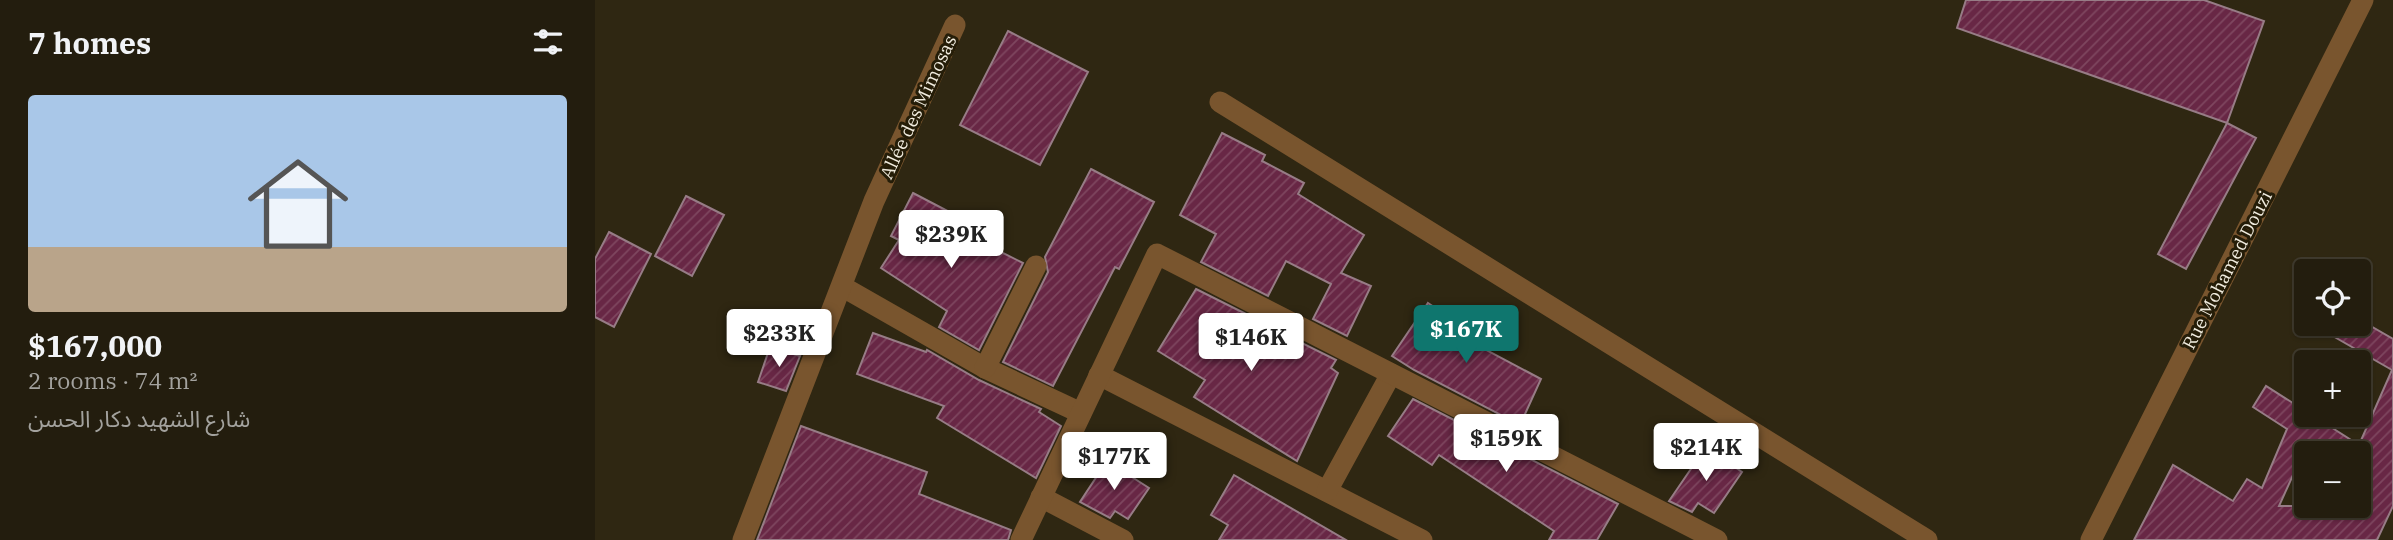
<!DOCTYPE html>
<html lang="en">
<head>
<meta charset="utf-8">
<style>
	body { margin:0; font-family:"IBM Plex Serif","Noto Sans Arabic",serif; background:#2f2a1c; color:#f1f3f6; height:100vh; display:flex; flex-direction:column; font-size:26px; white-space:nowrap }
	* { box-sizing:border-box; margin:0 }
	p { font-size:23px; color:#a3a29e }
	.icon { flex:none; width:38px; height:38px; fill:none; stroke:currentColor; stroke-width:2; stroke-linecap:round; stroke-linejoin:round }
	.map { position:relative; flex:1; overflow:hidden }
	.side { display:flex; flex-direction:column; background:#231d0e; width:595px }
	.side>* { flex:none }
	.tools { position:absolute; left:1699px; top:259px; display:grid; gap:14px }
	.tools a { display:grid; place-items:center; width:77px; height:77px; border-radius:7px; background:#231d0e; box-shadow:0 2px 5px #0004,0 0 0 2px #403b2e; font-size:35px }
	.price { position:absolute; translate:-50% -60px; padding:0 16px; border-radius:7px; background:#fff; color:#222; font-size:23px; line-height:46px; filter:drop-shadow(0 2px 4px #0008) }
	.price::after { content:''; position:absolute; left:50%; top:42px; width:21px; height:16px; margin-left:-10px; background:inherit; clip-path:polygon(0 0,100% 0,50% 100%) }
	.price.current { background:#0f766e; color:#fff }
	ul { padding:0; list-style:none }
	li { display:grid; align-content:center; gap:14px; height:371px; padding:0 28px }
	li span { display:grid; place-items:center; height:217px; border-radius:7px; color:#555 }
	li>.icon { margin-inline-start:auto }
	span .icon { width:126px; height:126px; fill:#fffc; stroke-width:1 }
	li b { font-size:30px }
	h2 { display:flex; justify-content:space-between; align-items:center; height:84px; padding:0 28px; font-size:30px }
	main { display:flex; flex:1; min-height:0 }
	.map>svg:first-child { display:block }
</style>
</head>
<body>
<main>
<section class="side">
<h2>7 homes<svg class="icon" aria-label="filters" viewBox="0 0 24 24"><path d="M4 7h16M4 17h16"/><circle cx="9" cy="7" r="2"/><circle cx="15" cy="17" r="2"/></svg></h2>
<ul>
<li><span style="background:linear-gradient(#a9c7e8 70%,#b9a48a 0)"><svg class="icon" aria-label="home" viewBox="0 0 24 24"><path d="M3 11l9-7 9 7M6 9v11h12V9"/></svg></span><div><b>$167,000</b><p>2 rooms · 74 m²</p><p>شارع الشهيد دكار الحسن</p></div></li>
</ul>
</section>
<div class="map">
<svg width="1798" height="540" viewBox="0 0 1798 540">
	<defs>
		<pattern id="building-hatch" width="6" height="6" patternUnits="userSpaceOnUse" patternTransform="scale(1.75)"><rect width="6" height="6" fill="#682745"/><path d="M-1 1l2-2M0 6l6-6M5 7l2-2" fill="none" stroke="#7e465f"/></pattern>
	</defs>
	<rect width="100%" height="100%" fill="#2f2712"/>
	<g fill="url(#building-hatch)" stroke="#977c86" stroke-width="2" fill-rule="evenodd">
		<polygon points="1371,0 1609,0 1669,21 1632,123 1362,28"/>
		<polygon points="413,31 493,72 445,165 365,125"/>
		<polygon points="1632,123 1661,138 1591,269 1563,254"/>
		<polygon points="627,133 670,155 667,161 709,183 703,194 769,235 746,273 776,286 752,336 718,319 736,284 691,261 673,296 606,262 621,234 585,215"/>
		<polygon points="496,169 559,202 524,269 520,267 458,386 408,362 453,272 450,257"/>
		<polygon points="318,193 364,217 358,228 428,263 384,350 344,327 352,311 286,268 304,240 296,236"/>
		<polygon points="91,196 129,215 97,276 60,256"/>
		<polygon points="14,232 56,254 19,327 0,317 0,259"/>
		<polygon points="601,289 661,319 658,325 703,352 707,343 741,360 736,368 743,373 702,461 599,397 610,380 563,351"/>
		<polygon points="833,303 883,336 878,343 946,379 925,425 819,370 797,356"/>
		<path d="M1717 324H1772L1798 339V506L1782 540H1539L1578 465 1638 501 1652 479 1667 488 1692 429 1658 407 1671 386 1712 412V415H1717L1764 445 1797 370ZM1713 442 1730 453H1764V506H1684Z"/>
		<polygon points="278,333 331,352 332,350 384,380 446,409 444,412 466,426 441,478 342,418 349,406 262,374"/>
		<polygon points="175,347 205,356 191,391 163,382"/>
		<polygon points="818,399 1023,504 1002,540 954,540 959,531 844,455 837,465 793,436"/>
		<polygon points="206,426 332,472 324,494 416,530 413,540 162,540"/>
		<polygon points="1111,447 1147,472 1119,513 1103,503 1097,512 1074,501"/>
		<polygon points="512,461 554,488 533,519 520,511 515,518 485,502"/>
		<polygon points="639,475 751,540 624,540 633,525 616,515"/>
	</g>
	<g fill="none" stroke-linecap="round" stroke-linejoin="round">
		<g stroke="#79552e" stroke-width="21">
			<polyline points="625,102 1332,540"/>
			<polyline points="248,287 390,368 486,413"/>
			<polyline points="390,368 441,266"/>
			<polyline points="504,375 827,540"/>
			<polyline points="732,491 796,374"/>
			<polyline points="446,497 528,540"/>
			<polyline points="148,540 279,201 360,25"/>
			<polyline points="426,540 562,254 1122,540"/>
			<polyline points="1496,540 1768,0"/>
		</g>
	</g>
	<g text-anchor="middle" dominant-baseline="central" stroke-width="6" stroke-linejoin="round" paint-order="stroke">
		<g font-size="18" fill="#f1ecdf" stroke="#251d08">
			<text transform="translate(323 107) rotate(-65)">Allée des Mimosas</text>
			<text transform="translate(1632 270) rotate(-63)">Rue Mohamed Douzi</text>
		</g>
	</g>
</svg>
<div class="tools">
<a><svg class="icon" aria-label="locate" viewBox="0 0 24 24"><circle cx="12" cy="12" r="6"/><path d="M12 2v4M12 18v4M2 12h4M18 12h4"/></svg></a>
<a>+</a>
<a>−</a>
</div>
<b class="price" style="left:356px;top:270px">$239K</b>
<b class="price current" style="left:871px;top:365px">$167K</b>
<b class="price" style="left:184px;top:369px">$233K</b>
<b class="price" style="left:656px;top:373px">$146K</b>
<b class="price" style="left:911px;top:474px">$159K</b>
<b class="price" style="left:1111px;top:483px">$214K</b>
<b class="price" style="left:519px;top:492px">$177K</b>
</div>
</main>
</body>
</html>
